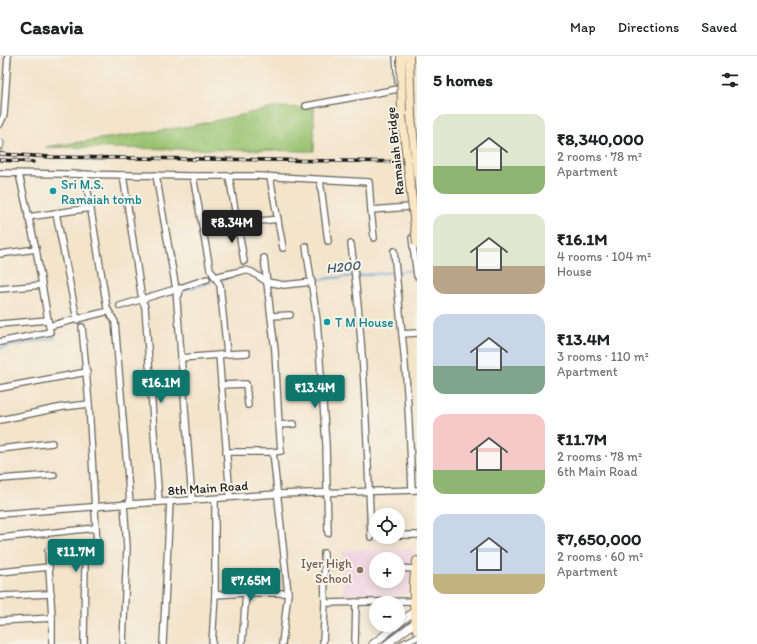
<!DOCTYPE html>
<html lang="en">
<head>
<meta charset="utf-8">
<style>
	body { margin:0; font-family:Itim,sans-serif; background:#f6f6f6; color:#202124; height:100vh; display:flex; flex-direction:column; font-size:15px; white-space:nowrap }
	* { box-sizing:border-box; margin:0 }
	p { font-size:13px; color:#757577 }
	.icon { flex:none; width:22px; height:22px; fill:none; stroke:currentColor; stroke-width:2; stroke-linecap:round; stroke-linejoin:round }
	.map { position:relative; flex:1; overflow:hidden }
	.side { display:flex; flex-direction:column; background:#fff; width:340px }
	.side>* { flex:none }
	.controls { position:absolute; left:369px; top:452px; display:grid; gap:8px }
	.controls a { display:grid; place-items:center; width:36px; height:36px; border-radius:50%; background:#fff; box-shadow:0 2px 10px #0003; font-size:20px }
	.price { position:absolute; translate:-50% -34px; padding:0 9px; border-radius:4px; background:#0f766e; color:#fff; font-size:13px; line-height:26px; filter:drop-shadow(0 1px 2px #0008) }
	.price::after { content:''; position:absolute; left:50%; top:24px; width:12px; height:9px; margin-left:-6px; background:inherit; clip-path:polygon(0 0,100% 0,50% 100%) }
	.price.selected { background:#222; color:#fff }
	ul { padding:0; list-style:none }
	li { display:flex; align-items:center; gap:12px; height:100px; padding:0 16px }
	li span { display:grid; place-items:center; flex:none; width:112px; height:80px; border-radius:12px; color:#555 }
	li>.icon { margin-inline-start:auto }
	span .icon { width:48px; height:48px; fill:#fffc; stroke-width:1 }
	li b { font-size:17px }
	h2 { display:flex; justify-content:space-between; align-items:center; height:48px; padding:0 16px; font-size:17px }
	header { display:flex; align-items:center; gap:24px; box-sizing:border-box; height:56px; padding:0 20px; background:#fff; border-bottom:1px solid #e0e0e0 }
	header strong { font-size:19px }
	nav { display:flex; gap:22px; margin-inline-start:auto; font-size:14px }
	main { display:flex; flex:1; min-height:0 }
	.map>svg:first-child { display:block }
</style>
</head>
<body>
<header>
<strong>Casavia</strong>
<nav><a>Map</a><a>Directions</a><a>Saved</a></nav>
</header>
<main>
<div class="map">
<svg width="417" height="588" viewBox="0 0 417 588">
	<rect width="100%" height="100%" fill="#f7f3e8"/>
	<filter id="ink" filterUnits="userSpaceOnUse"><feTurbulence type="fractalNoise" baseFrequency=".025" numOctaves="2"/><feDisplacementMap in="SourceGraphic" scale="8" xChannelSelector="R" yChannelSelector="G"/><feConvolveMatrix kernelMatrix="1 2 1 2 8 2 1 2 1" color-interpolation-filters="sRGB"/></filter>
	<filter id="wash" filterUnits="userSpaceOnUse"><feTurbulence type="fractalNoise" baseFrequency=".012" numOctaves="4" result="noise"/><feDisplacementMap in="SourceGraphic" scale="16" xChannelSelector="R" yChannelSelector="G"/><feGaussianBlur stdDeviation="0.9" result="paint"/><feColorMatrix in="noise" values="0 0 0 0 0 0 0 0 0 0 0 0 0 0 0 0 0 1.4 0 .05"/><feComposite in="paint" operator="in"/></filter>
	<g filter="url(#wash)">
		<rect width="100%" height="100%" fill="#f3e4ca"/>
		<path fill="#f1d0e2" fill-rule="evenodd" d="M414 493 407 539 343 540V494ZM376 503H398V525H376Z"/>
		<polygon fill="#98c370" stroke="#5a7046" points="278,51 314,52 314,95 46,91 191,70"/>
		<g fill="none" stroke-linecap="round" stroke-linejoin="round">
			<g stroke="#67a3d8" stroke-width="2">
				<polyline points="223,223 239,218"/>
				<polyline points="313,224 416,214"/>
				<polyline points="185,234 211,226"/>
				<polyline points="151,243 174,237"/>
				<polyline points="0,292 54,282 53,272 56,271"/>
			</g>
		</g>
	</g>
	<g filter="url(#ink)">
		<g fill="none" stroke-linecap="round" stroke-linejoin="round">
			<polyline stroke="#c8bca7" stroke-width="7" stroke-dasharray="7 3.5" stroke-linecap="butt" points="0,100 0,89"/>
			<g stroke="#676259" stroke-width="8">
				<g id="minor">
					<polyline points="396,0 398,26"/>
					<polyline points="306,50 398,33"/>
					<polyline points="0,68 4,59 8,0"/>
					<polyline points="0,117 193,120 259,120 369,126 371,154 409,151"/>
					<polyline points="85,118 107,252 115,266 130,448"/>
					<polyline points="123,119 142,244 145,251 159,446"/>
					<polyline points="156,119 176,233 192,444"/>
					<polyline points="193,120 210,213 220,229 227,298 219,299 230,441"/>
					<polyline points="229,120 244,205"/>
					<polyline points="270,121 283,192"/>
					<polyline points="320,124 328,185"/>
					<polyline points="371,154 374,182"/>
					<polyline points="56,157 77,264"/>
					<polyline points="28,161 91,152"/>
					<polyline points="237,168 278,163"/>
					<polyline points="412,182 417,220"/>
					<path d="M351 188C364 285 367 383 371 481"/>
					<polyline points="306,190 317,264 326,388 328,477"/>
					<polyline points="394,195 402,278"/>
					<polyline points="0,198 36,193"/>
					<polyline points="215,221 245,214 252,216 267,226 284,229 312,226"/>
					<polyline points="0,233 42,229"/>
					<polyline points="179,239 180,232 207,223"/>
					<polyline points="120,250 172,234"/>
					<polyline points="271,260 290,259"/>
					<polyline points="0,268 48,264"/>
					<polyline points="49,270 105,256"/>
					<polyline points="82,271 89,348 97,489 87,494 85,505 84,588"/>
					<polyline points="0,286 50,276 36,193 19,118"/>
					<polyline points="227,298 247,297"/>
					<polyline points="181,302 219,299"/>
					<polyline points="221,329 246,328 248,349"/>
					<polyline points="0,332 87,316"/>
					<polyline points="0,364 63,351 89,348"/>
					<polyline points="279,369 294,368"/>
					<polyline points="0,393 52,387"/>
					<polyline points="226,396 273,396 281,395 279,369 275,295 264,202"/>
					<polyline points="273,396 288,537 282,588"/>
					<polyline points="0,423 54,419"/>
					<path d="M412 434C410 382 408 330 402 278L417 277"/>
					<polyline points="0,458 130,448 192,444 277,438 417,434"/>
					<polyline points="398,479 417,479"/>
					<polyline points="0,482 96,472"/>
					<polyline points="48,495 52,562 52,588"/>
					<polyline points="398,512 415,513"/>
					<polyline points="0,516 49,511"/>
					<polyline points="215,539 246,537 288,537"/>
					<polyline points="0,540 51,538"/>
					<polyline points="325,547 413,545 416,543"/>
					<polyline points="0,565 52,562"/>
					<polyline points="323,586 325,547 324,497"/>
					<polyline points="123,588 127,491 124,448"/>
					<polyline points="163,588 170,445"/>
					<polyline points="212,588 215,539 215,443"/>
					<polyline points="242,588 246,537"/>
					<polyline points="355,588 356,546"/>
					<polyline points="402,588 417,581"/>
				</g>
			</g>
			<g stroke="#676259" stroke-width="9">
				<g id="tertiary">
					<polyline points="0,87 0,89"/>
					<polyline points="398,568 417,553"/>
					<polyline points="373,588 397,569"/>
					<polyline points="387,588 417,565"/>
				</g>
			</g>
			<g stroke="#676259" stroke-width="10">
				<path id="secondary" d="M417 505C412 528 413 551 417 574"/>
			</g>
			<use href="#minor" stroke="#fff" stroke-width="5.5"/>
			<use href="#tertiary" stroke="#fff" stroke-width="7"/>
			<use href="#secondary" stroke="#fbe6c3" stroke-width="8"/>
			<g stroke="#1c1c1c" stroke-width="3.5">
				<g id="rail">
					<polyline points="0,98 51,101 417,106"/>
					<polyline points="0,104 33,106"/>
				</g>
			</g>
			<use href="#rail" stroke="#f7f3e8" stroke-width="2" stroke-dasharray="6" stroke-linecap="butt"/>
			<g stroke="#676259" stroke-width="10" stroke-linecap="butt">
				<g id="secondary-bridge">
					<polyline points="401,0 402,60 417,188"/>
					<polyline points="409,0 411,60 417,118"/>
				</g>
			</g>
			<use href="#secondary-bridge" stroke="#fbe6c3" stroke-width="8"/>
		</g>
	</g>
	<g fill="#0f9aa8" stroke="#f7f3e8" stroke-width="1.5">
		<circle cx="53" cy="135" r="4"/>
		<circle cx="327" cy="266" r="4"/>
	</g>
	<circle fill="#8d6e63" stroke="#f7f3e8" stroke-width="1.5" cx="360" cy="514" r="4"/>
	<g text-anchor="middle" dominant-baseline="central" stroke-width="4" stroke-linejoin="round" paint-order="stroke">
		<g font-size="13" fill="#1c1c1c" stroke="#f7f3e8">
			<text transform="translate(395 95) rotate(-96)">Ramaiah Bridge</text>
			<text transform="translate(208 432) rotate(-4)">8th Main Road</text>
		</g>
		<g font-size="13" fill="#0d838f" stroke="#f7f3e8" text-anchor="start">
			<text x="61" y="128">Sri M.S.<tspan x="61" dy="15">Ramaiah tomb</tspan></text>
			<text x="335" y="266">T M House</text>
		</g>
		<g font-size="13" fill="#785e54" stroke="#f7f3e8" text-anchor="end">
			<text x="352" y="507">Iyer High<tspan x="352" dy="15">School</tspan></text>
		</g>
		<g font-size="14" font-style="italic" fill="#3e5971" stroke="#f7f3e8">
			<text transform="translate(343 211) rotate(-6)">H200</text>
		</g>
	</g>
</svg>
<div class="controls">
<a><svg class="icon" aria-label="locate" viewBox="0 0 24 24"><circle cx="12" cy="12" r="6"/><path d="M12 2v4M12 18v4M2 12h4M18 12h4"/></svg></a>
<a>+</a>
<a>−</a>
</div>
<b class="price selected" style="left:232px;top:188px">₹8.34M</b>
<b class="price" style="left:161px;top:348px">₹16.1M</b>
<b class="price" style="left:315px;top:353px">₹13.4M</b>
<b class="price" style="left:76px;top:517px">₹11.7M</b>
<b class="price" style="left:251px;top:546px">₹7.65M</b>
</div>
<section class="side">
<h2>5 homes<svg class="icon" aria-label="filters" viewBox="0 0 24 24"><path d="M4 7h16M4 17h16"/><circle cx="9" cy="7" r="2"/><circle cx="15" cy="17" r="2"/></svg></h2>
<ul>
<li><span style="background:linear-gradient(#dfe7d0 65%,#8fb573 0)"><svg class="icon" aria-label="home" viewBox="0 0 24 24"><path d="M3 11l9-7 9 7M6 9v11h12V9"/></svg></span><div><b>₹8,340,000</b><p>2 rooms · 78 m²</p><p>Apartment</p></div></li>
<li><span style="background:linear-gradient(#dfe7d0 65%,#b9a48a 0)"><svg class="icon" aria-label="home" viewBox="0 0 24 24"><path d="M3 11l9-7 9 7M6 9v11h12V9"/></svg></span><div><b>₹16.1M</b><p>4 rooms · 104 m²</p><p>House</p></div></li>
<li><span style="background:linear-gradient(#c9d6e8 65%,#7fa58c 0)"><svg class="icon" aria-label="home" viewBox="0 0 24 24"><path d="M3 11l9-7 9 7M6 9v11h12V9"/></svg></span><div><b>₹13.4M</b><p>3 rooms · 110 m²</p><p>Apartment</p></div></li>
<li><span style="background:linear-gradient(#f6c9c9 70%,#8fb573 0)"><svg class="icon" aria-label="home" viewBox="0 0 24 24"><path d="M3 11l9-7 9 7M6 9v11h12V9"/></svg></span><div><b>₹11.7M</b><p>2 rooms · 78 m²</p><p>6th Main Road</p></div></li>
<li><span style="background:linear-gradient(#c9d6e8 75%,#c2b280 0)"><svg class="icon" aria-label="home" viewBox="0 0 24 24"><path d="M3 11l9-7 9 7M6 9v11h12V9"/></svg></span><div><b>₹7,650,000</b><p>2 rooms · 60 m²</p><p>Apartment</p></div></li>
</ul>
</section>
</main>
</body>
</html>
